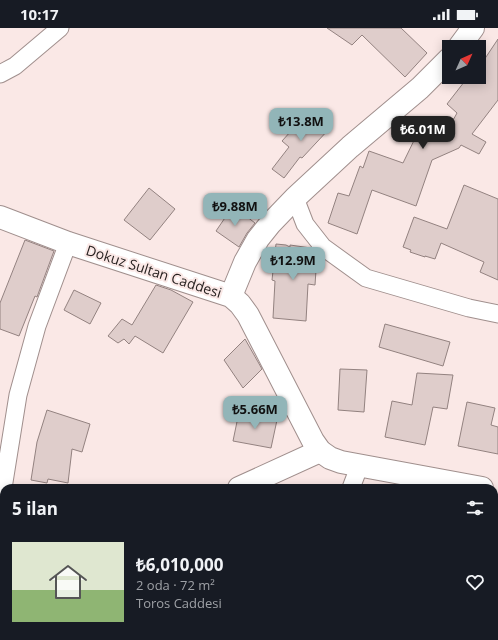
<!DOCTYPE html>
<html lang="tr">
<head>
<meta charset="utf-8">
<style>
	body { margin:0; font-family:"Open Sans",sans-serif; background:#20242c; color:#f1f3f6; height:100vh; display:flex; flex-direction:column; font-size:15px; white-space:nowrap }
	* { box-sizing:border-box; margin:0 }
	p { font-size:13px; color:#9ea1a6 }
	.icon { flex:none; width:22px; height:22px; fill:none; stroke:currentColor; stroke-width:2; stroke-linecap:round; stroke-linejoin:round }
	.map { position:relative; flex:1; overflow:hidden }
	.panel { position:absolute; left:0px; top:456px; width:498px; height:156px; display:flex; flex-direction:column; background:#171b24; border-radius:12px 12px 0 0; box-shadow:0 2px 10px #0003 }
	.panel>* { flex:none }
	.needle { width:26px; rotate:45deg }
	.fabs { position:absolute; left:442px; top:12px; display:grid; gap:8px }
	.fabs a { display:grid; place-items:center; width:44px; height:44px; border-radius:0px; background:#171b24; box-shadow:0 2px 10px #0003; font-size:20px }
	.price { position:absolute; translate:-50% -34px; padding:0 9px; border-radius:8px; background:#92b5b8; color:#111; font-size:13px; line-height:26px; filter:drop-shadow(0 1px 2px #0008) }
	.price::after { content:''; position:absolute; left:50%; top:24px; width:12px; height:9px; margin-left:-6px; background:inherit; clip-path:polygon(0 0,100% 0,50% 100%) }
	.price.selected { background:#222; color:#fff }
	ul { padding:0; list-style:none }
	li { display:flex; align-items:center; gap:12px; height:100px; padding:0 12px }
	li span { display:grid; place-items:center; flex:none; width:112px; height:80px; border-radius:0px; color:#555 }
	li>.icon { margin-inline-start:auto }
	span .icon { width:48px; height:48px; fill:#fffc; stroke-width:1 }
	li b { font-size:17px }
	h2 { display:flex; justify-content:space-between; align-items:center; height:48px; padding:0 12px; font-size:17px }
	.status { display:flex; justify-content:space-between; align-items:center; height:28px; padding:0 20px; background:#171b24; direction:ltr }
	.status svg { height:11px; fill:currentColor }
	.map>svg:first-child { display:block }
</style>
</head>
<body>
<div class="status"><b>10:17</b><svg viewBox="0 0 49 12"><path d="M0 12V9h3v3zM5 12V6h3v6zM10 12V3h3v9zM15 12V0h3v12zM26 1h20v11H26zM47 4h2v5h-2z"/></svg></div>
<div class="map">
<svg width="498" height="612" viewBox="0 0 498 612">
	<rect width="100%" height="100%" fill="#fae8e6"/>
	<g fill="#dfcdcb" stroke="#938280">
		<polygon points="327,0 401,0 427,25 405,49 362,7 352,17"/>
		<polygon points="498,11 498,72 472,106 486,114 479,126 461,117 459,120 432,132 416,178 372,162 357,206 328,195 338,165 349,168 360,138 363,140 369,123 403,135 423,94 446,105 457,85 447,76 468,49 479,49 479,28 484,32"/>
		<polygon points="310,82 330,100 302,130 300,129 284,150 272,141 289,119 282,113"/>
		<polygon points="464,157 498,171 498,252 480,244 484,234 441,215 435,231 425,228 425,229 410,224 411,222 403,219 414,189 447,201"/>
		<polygon points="149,160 175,181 150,212 124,192"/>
		<polygon points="233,178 255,195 247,205 239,219 216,203"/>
		<polygon points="25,212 54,223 37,269 35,268 19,308 0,301 0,275"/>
		<polygon points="276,216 286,217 290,219 290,217 311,220 317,227 315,257 308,256 306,293 273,290 275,253 272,252"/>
		<polygon points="156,257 171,262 193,274 163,325 135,308 129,316 124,311 118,315 108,308 122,291 132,297"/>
		<polygon points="74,262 101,275 90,296 64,282"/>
		<polygon points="385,296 450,314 443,338 379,319"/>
		<polygon points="245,311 262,341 243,360 224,332"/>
		<polygon points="340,341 367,342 364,384 338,382"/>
		<polygon points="417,345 453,347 447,381 433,379 425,417 385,409 392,373 412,377"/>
		<polygon points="467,374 495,380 491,397 498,399 498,426 458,418"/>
		<polygon points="47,382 90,396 82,424 72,421 68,455 48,451 47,455 31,452 37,414"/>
		<polygon points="239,384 277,392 271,420 233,413"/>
	</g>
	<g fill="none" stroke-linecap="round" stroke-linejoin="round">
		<g stroke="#a08f8d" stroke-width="19">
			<g id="street">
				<polyline points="0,46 15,38 60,0"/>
				<polyline points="295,170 305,196 323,219 366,250 469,280 498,286"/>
				<polyline points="351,460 359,439"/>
				<polyline points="0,479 18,367 37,298 68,215"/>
				<polyline points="494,593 498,594"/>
				<polyline points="147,608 147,612"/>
				<polyline points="298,612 299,608"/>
			</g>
		</g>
		<g stroke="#a08f8d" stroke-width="24">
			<g id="secondary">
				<polyline points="459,19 473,0"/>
				<polyline points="0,189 68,215 231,268 240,276 248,287 313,413 320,423 330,430 341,434 482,460"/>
				<polyline points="231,268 245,234 258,211 270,196 295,170 350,119 420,60 449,31"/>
				<polyline points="239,460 320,423"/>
				<polyline points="0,566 4,564"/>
			</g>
		</g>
		<use href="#street" stroke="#fff" stroke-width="17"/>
		<use href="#secondary" stroke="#fff" stroke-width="22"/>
	</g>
	<g text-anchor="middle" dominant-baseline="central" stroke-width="4" stroke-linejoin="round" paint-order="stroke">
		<g font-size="14" fill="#282221" stroke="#fae8e6">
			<text transform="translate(154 243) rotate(18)">Dokuz Sultan Caddesi</text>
		</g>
	</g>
</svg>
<div class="fabs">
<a><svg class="needle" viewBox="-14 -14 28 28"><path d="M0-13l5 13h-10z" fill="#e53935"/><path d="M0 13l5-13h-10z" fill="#9ea1a6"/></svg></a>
</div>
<b class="price" style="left:301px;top:114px">₺13.8M</b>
<b class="price selected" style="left:423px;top:122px">₺6.01M</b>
<b class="price" style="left:235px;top:199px">₺9.88M</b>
<b class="price" style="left:293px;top:253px">₺12.9M</b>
<b class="price" style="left:255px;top:402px">₺5.66M</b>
<section class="panel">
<h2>5 ilan<svg class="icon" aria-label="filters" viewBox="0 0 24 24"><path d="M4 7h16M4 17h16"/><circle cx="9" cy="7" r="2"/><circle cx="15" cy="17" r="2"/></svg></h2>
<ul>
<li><span style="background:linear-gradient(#dfe7d0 60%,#8fb573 0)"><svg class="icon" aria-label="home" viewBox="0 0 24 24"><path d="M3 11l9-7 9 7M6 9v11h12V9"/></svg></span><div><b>₺6,010,000</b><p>2 oda · 72 m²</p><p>Toros Caddesi</p></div><svg class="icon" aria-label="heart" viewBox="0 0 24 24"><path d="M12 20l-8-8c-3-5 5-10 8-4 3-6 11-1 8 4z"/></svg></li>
</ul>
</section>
</div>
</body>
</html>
